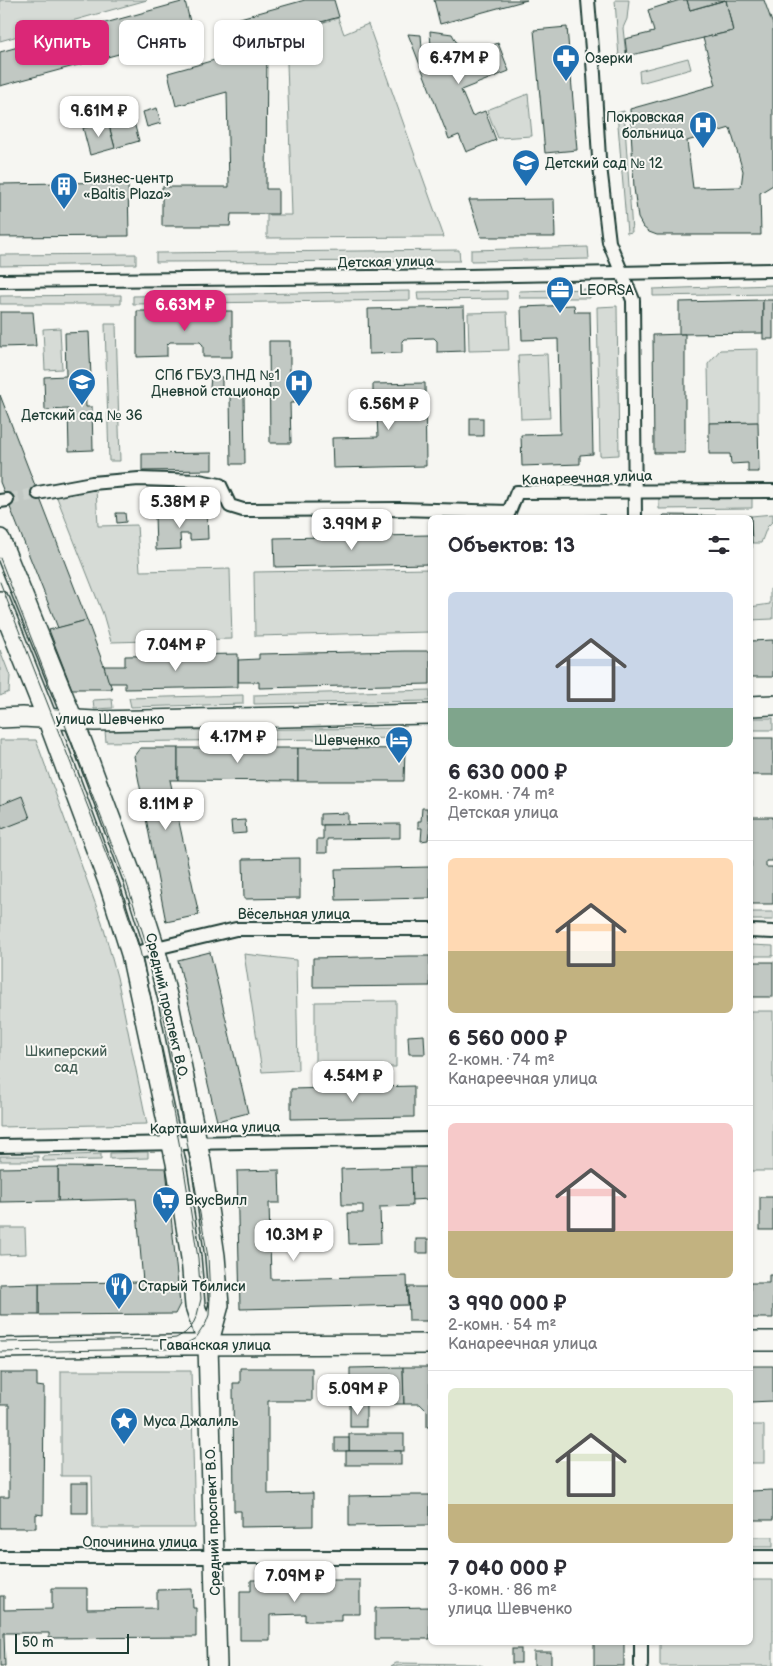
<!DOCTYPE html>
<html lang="ru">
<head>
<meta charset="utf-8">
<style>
	body { margin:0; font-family:"Balsamiq Sans",sans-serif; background:#f2f2f3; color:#2b2b33; height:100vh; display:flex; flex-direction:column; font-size:19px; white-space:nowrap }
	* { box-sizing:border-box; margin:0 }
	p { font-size:16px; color:#7c7c81 }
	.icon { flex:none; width:28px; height:28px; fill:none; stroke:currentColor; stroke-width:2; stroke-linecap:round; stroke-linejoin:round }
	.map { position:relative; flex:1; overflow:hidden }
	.drawer { position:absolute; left:428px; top:515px; width:325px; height:1130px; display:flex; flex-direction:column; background:#fff; border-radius:8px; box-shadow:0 1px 4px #0004 }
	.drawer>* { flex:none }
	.guide { position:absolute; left:15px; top:20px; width:338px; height:45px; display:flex; gap:10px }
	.scale { position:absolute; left:15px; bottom:12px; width:114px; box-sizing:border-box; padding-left:5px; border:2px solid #1f3d34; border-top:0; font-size:14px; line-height:18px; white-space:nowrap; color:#1f3d34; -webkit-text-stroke:4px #f6f6f2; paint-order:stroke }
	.price { position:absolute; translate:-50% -42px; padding:0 11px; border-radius:10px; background:#fff; color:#222; font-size:16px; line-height:32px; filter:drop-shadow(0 1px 2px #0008) }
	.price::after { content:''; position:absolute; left:50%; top:30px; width:15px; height:11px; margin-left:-8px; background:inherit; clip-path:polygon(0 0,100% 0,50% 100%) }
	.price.on { background:#db2777; color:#fff }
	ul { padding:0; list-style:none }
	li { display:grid; align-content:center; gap:10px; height:265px; padding:0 20px }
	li+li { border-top:1px solid #e1e1e2 }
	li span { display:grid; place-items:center; height:155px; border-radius:8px; color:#555 }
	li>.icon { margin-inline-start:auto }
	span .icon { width:90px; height:90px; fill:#fffc; stroke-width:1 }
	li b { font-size:21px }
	h2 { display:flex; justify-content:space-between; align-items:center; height:60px; padding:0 20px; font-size:21px }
	.pill { padding:0 18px; border-radius:8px; background:#fff; box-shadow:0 1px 4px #0004; font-size:18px; line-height:45px }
	.pill.on { background:#db2777; color:#fff }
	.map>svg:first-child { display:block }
</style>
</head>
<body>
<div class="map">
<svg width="773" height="1666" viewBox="0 0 773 1666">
	<rect width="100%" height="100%" fill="#f6f6f2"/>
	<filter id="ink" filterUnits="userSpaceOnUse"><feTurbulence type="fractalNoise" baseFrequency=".02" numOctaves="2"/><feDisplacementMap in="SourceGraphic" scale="10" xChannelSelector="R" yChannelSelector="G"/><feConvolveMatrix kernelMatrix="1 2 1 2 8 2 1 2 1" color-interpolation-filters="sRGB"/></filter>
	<g filter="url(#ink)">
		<g fill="#d6dbd6" stroke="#7a8c85">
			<polygon points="0,0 147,0 0,41"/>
			<polygon points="615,0 629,0 627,19 623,28 626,56 619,58"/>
			<polygon points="338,18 344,34 368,24 444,237 267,238 267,215 292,215 286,33"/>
			<polygon points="688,58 691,69 640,83 639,71"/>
			<polygon points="528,94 532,136 498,138 487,110"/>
			<polygon points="624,111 632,232 627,233 617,113"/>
			<polygon points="588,247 589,259 471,261 471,250"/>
			<polygon points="459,250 460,261 156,262 156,253"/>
			<polygon points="136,254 136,264 0,266 0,255"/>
			<polygon points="773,285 773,294 653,296 653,289"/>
			<polygon points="590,289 590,298 520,298 519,291"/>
			<polygon points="410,291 410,300 133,304 133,296"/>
			<polygon points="507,291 507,299 418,300 417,292"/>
			<polygon points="121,295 121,304 0,304 0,296"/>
			<polygon points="617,306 619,455 600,456 597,307"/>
			<polygon points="507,312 509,350 469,351 468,313"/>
			<polygon points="105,324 116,324 120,461 109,461"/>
			<polygon points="60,328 62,369 45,370 43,329"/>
			<polygon points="758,349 758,422 709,423 708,364 720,350"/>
			<polygon points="547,354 550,418 521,419 518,355"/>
			<polygon points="96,488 98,526 137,525 140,571 230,569 232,639 111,642 103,614 56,495"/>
			<polygon points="752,496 752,508 659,509 659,497"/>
			<polygon points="773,514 773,521 767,527 761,543 752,543 751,516"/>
			<polygon points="430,569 430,632 255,636 254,572"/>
			<polygon points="770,589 773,589 773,619 750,620 750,607 770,604"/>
			<polygon points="0,650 10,676 9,692 0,696"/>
			<polygon points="430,690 430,701 254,704 254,695"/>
			<polygon points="243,695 243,704 131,707 129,698"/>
			<polygon points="112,699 113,708 94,709 93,700"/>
			<rect x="750" y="718" width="23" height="12"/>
			<polygon points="404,728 404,738 106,742 105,731"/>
			<polygon points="0,740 36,740 102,922 117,977 147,1124 0,1127"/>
			<rect x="750" y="912" width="23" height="8"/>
			<polygon points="750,945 773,946 773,956 750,956"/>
			<polygon points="244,954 296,960 298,1070 262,1072"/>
			<polygon points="396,1001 396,1067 315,1068 315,1002"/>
			<rect x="750" y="1011" width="23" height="160"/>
			<polygon points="148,1152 148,1158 110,1159 110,1153"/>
			<polygon points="101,1154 101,1160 43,1161 43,1156"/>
			<rect x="0" y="1156" width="38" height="5"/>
			<polygon points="0,1228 25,1228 26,1254 0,1255"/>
			<polygon points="61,1371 191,1371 195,1528 93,1528 92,1476 61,1476"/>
			<rect x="750" y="1425" width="14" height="38"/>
			<rect x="750" y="1537" width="23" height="10"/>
			<polygon points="750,1580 773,1580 773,1666 660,1666 660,1643 750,1642"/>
			<polygon points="396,1663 476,1664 483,1666 391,1666"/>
		</g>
		<g fill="#c1c8c3" stroke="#1f3d34" fill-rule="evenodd">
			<polygon points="305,0 334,0 339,17 267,37 266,189 278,189 278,214 231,214 230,226 162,226 162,187 229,187 227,92 176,106 168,73 229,56 229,48 222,23"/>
			<polygon points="434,0 527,0 440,24"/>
			<polygon points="680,0 687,0 690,10 726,0 733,31 627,56 625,39 654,32 648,10"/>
			<polygon points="687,0 725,0 690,10"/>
			<path d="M726 0H764L773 25V185L760 193 761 235H657L649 232 643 227 638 218 634 188 630 109 716 85 703 38 733 31ZM730 128 743 171 741 187 693 188 687 141Z"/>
			<polygon points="185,1 193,34 0,86 0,52"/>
			<polygon points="567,27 577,150 545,153 534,30"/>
			<polygon points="430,31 452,34 458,45 444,50 449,62 498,43 509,71 461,90 472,116 485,111 496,140 466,152 459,135 449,139 408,34 421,35 422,48 431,48"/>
			<polygon points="157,108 161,123 147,127 143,112"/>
			<polygon points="132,115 139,141 115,148 108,122"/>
			<polygon points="108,122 115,148 90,155 83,128"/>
			<polygon points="128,182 129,236 0,237 0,184"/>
			<polygon points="554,199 555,237 481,237 469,200"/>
			<polygon points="763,300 763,333 679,334 679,302"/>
			<rect x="763" y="300" width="10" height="39"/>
			<polygon points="574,305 575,312 590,312 593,454 580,455 580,464 522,466 521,435 560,434 558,339 522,340 521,307"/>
			<polygon points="464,307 465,351 437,352 437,341 434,338 404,339 402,341 402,353 369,354 368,309"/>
			<polygon points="137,311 232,311 232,357 203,357 203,345 200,342 170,342 167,345 167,356 137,357"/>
			<polygon points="0,312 33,312 36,346 0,347"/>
			<polygon points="89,332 91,377 85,377 86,407 92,407 93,450 69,451 68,409 45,410 44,377 66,376 65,333"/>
			<polygon points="685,334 685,453 654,453 653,335"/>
			<polygon points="269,341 290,341 290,375 294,375 294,403 290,403 291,443 270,443"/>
			<polygon points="211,376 222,377 222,388 210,388"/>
			<polygon points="425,383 426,466 333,468 332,438 378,437 377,415 373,415 373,384"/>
			<polygon points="0,395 87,620 58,628 0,482"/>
			<polygon points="230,395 244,395 245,464 231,464"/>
			<rect x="470" y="418" width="13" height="18"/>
			<polygon points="758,422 759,472 748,472 748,463 731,464 730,454 709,454 709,423"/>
			<polygon points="212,453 212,470 142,471 142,454"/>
			<polygon points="207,511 208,539 190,540 190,534 180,534 181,549 156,550 155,515"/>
			<polygon points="116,513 125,513 126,522 117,523"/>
			<polygon points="605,515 605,518 521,518 521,517"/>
			<polygon points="664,515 751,516 752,548 750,548 750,518 661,518"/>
			<polygon points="430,535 430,564 275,567 274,538"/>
			<polygon points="87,620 104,666 112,689 72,689 49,630"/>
			<polygon points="773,640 773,677 750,677 750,641"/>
			<polygon points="404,651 430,651 430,684 259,688 259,682 238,682 238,660 259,659 259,654"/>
			<polygon points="238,654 238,687 125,689 125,683 109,683 104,666 125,666 125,656"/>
			<rect x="750" y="738" width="23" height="37"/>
			<polygon points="140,748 178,748 178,780 170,780 199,915 166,922 134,756"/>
			<polygon points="178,748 298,748 298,781 178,780"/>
			<polygon points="298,748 405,749 404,781 298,781"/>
			<polygon points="22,796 30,818 2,829 0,824 0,805"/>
			<polygon points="422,808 427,808 428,822 430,822 428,840 421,841 422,828 418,828 418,821 421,821"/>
			<polygon points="348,813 348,825 320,825 320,814"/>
			<polygon points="750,817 773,817 773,861 766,861 766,867 773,867 773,904 750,904 750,867 751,867 751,861 750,861"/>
			<polygon points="245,820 246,833 232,834 231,821"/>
			<polygon points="400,824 400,838 327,839 327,853 317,853 317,839 323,839 323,825"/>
			<polygon points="300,858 300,898 244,899 243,859"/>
			<polygon points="430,867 430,898 336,900 335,869"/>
			<polygon points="210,952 248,1113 217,1121 178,960"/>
			<polygon points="410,956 430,956 430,986 313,987 313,958"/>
			<rect x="750" y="962" width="23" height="35"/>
			<polygon points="424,1035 425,1054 409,1054 408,1036"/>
			<polygon points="414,1086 414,1117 291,1119 291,1089"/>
			<polygon points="58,1167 166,1168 180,1304 175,1314 39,1315 39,1283 143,1282 136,1199 58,1201"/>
			<polygon points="58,1167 58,1201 0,1202 0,1168"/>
			<polygon points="411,1167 430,1167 430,1199 411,1200"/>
			<polygon points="411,1167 412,1206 380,1207 381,1243 349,1244 348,1213 363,1213 363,1205 342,1205 341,1169"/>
			<polygon points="279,1170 280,1203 269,1203 271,1279 407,1276 408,1305 240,1309 237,1171"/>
			<rect x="760" y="1197" width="13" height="33"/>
			<rect x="416" y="1239" width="12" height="14"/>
			<polygon points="769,1275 773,1275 773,1318 750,1318 750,1283 769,1283"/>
			<polygon points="39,1283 39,1315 0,1315 0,1284"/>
			<polygon points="408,1287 430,1287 430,1321 409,1321"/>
			<polygon points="750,1366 773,1366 773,1401 750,1402"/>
			<polygon points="403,1367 404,1404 350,1404 350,1368"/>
			<polygon points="403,1367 430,1367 430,1427 427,1427 427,1411 420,1404 404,1404"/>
			<polygon points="240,1368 312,1368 312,1401 268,1401 268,1494 313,1493 313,1526 241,1527 241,1511 234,1511 233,1383 240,1383"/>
			<polygon points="0,1373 37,1373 37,1386 44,1387 43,1515 36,1514 36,1528 0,1528 0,1497 9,1497 9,1405 0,1405"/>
			<rect x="350" y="1404" width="16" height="23"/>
			<rect x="349" y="1434" width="55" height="17"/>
			<rect x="335" y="1438" width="14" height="13"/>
			<rect x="346" y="1451" width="55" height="14"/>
			<rect x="71" y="1483" width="17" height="30"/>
			<polygon points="773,1490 773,1520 750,1520 750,1491"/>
			<polygon points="410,1495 430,1495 430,1525 349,1526 349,1496"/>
			<polygon points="251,1580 360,1580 360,1614 341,1614 341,1621 305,1621 305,1614 270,1615 270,1640 240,1640 240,1591 251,1591"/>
			<polygon points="52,1588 87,1588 87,1609 157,1608 157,1590 192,1589 193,1608 196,1608 196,1637 49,1638 49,1633 4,1633 5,1666 0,1666 0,1596 4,1596 4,1610 52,1609"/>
			<polygon points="430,1607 430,1639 375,1639 375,1608"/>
			<rect x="594" y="1642" width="30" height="24"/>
			<rect x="512" y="1649" width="9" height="14"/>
			<rect x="534" y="1652" width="17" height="14"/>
		</g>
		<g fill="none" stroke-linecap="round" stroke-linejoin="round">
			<polyline stroke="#cbd1cc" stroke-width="12" stroke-dasharray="12 6" stroke-linecap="butt" points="7,500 38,493"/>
			<g stroke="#1f3d34" stroke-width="16">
				<g id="street">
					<polyline points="588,0 594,74 599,158 609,242 633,300 635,518"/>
					<polyline points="0,281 468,276 773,270"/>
					<polyline points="38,493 92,483 139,479 199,481 220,485 230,506 243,510 399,509 509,512 517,492 773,491"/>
					<polyline points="0,501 7,500"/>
					<polyline points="750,931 773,932"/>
					<polyline points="131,954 236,929 430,929"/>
					<polyline points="0,1146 430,1139"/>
					<polyline points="0,1557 430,1557"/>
					<polyline points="750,1557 773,1557"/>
					<polyline points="641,1666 641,1642"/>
				</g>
			</g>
			<g stroke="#1f3d34" stroke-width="22">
				<g id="secondary">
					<polyline points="0,539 82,742 133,879 155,948 168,999 201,1162 215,1256 219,1305 208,1345"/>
					<polyline points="0,601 47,718 110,887 131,954 176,1163 191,1258 195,1306 208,1345 217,1666"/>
					<polyline points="750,706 773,705"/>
					<polyline points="0,718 22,717 95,721 430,714"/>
					<polyline points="750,1341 773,1341"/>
					<polyline points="0,1348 174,1345 430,1344"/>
				</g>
			</g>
			<use href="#street" stroke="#f6f6f2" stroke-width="12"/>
			<use href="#secondary" stroke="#f6f6f2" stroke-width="19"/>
			<g stroke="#1f3d34" stroke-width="1">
				<polyline points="0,558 126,881 148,949 161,1000 208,1257 210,1298 209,1315 206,1323 196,1338 182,1346 167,1349 0,1352"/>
				<polyline points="0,582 118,884 140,951 152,1002 183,1163 198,1258 201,1299 197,1315 192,1326 185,1333 176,1338 166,1339 0,1342"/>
			</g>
		</g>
	</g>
	<defs>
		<g id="pharmacy-pin" transform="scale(1.4375)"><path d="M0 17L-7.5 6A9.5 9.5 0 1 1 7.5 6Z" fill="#1f6fb2" stroke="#f6f6f2"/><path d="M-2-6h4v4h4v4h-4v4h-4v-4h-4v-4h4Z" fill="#fff"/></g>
		<g id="hospital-pin" transform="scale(1.4375)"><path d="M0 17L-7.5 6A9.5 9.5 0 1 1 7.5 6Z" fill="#1f6fb2" stroke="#f6f6f2"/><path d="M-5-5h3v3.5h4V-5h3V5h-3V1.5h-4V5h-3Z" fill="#fff"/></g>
		<g id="school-pin" transform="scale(1.4375)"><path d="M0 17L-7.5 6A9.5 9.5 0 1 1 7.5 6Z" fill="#1f6fb2" stroke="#f6f6f2"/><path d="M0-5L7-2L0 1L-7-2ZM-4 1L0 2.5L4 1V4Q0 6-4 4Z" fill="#fff"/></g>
		<g id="building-pin" transform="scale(1.4375)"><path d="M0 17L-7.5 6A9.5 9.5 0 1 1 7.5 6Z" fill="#1f6fb2" stroke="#f6f6f2"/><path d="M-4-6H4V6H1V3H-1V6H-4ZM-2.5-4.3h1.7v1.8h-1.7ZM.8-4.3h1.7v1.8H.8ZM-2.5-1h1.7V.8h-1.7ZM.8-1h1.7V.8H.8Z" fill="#fff"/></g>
		<g id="office-pin" transform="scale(1.4375)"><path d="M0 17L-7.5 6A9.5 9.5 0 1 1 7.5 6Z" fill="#1f6fb2" stroke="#f6f6f2"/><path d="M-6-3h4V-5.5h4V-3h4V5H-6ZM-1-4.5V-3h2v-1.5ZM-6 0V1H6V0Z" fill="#fff"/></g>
		<g id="hotel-pin" transform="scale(1.4375)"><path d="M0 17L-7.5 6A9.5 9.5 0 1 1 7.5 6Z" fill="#1f6fb2" stroke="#f6f6f2"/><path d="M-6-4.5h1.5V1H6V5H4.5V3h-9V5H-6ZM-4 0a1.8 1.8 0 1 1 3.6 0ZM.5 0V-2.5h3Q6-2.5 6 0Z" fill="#fff"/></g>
		<g id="supermarket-pin" transform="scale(1.4375)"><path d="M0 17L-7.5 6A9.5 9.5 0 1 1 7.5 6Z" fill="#1f6fb2" stroke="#f6f6f2"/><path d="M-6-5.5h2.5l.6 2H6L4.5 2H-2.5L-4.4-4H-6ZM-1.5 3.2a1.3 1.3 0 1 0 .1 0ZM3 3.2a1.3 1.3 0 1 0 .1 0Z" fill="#fff"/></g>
		<g id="restaurant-pin" transform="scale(1.4375)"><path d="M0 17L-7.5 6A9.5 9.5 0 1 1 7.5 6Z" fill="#1f6fb2" stroke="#f6f6f2"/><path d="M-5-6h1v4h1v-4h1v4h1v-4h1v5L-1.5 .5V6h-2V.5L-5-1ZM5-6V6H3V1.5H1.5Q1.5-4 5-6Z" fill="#fff"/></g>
		<g id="sight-pin" transform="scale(1.4375)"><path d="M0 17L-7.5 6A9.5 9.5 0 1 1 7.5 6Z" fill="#1f6fb2" stroke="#f6f6f2"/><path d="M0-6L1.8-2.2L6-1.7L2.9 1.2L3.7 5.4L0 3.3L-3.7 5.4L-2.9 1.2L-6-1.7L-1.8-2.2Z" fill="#fff"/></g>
	</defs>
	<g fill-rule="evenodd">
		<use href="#pharmacy-pin" x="566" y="58"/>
		<use href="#hospital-pin" x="703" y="125"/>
		<use href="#school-pin" x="526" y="163"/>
		<use href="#building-pin" x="64" y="186"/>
		<use href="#office-pin" x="560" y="290"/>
		<use href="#school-pin" x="82" y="382"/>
		<use href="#hospital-pin" x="299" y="383"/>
		<use href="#hotel-pin" x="399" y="740"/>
		<use href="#supermarket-pin" x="166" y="1200"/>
		<use href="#restaurant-pin" x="119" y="1286"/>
		<use href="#sight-pin" x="124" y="1421"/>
	</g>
	<g text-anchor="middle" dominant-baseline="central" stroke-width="4" stroke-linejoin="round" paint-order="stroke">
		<g font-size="14" fill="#1f3d34" stroke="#f6f6f2" text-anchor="start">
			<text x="585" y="58">Озерки</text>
			<text x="684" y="117" text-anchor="end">Покровская<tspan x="684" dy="16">больница</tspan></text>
			<text x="545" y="163">Детский сад № 12</text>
			<text x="83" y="178">Бизнес-центр<tspan x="83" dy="16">«Baltis Plaza»</tspan></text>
			<text x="579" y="290">LEORSA</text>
			<text x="280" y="375" text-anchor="end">СПб ГБУЗ ПНД №1<tspan x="280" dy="16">Дневной стационар</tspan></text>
			<text x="82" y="415" text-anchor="middle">Детский сад № 36</text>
			<text x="380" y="740" text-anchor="end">Шевченко</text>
			<text x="185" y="1200">ВкусВилл</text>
			<text x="138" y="1286">Старый Тбилиси</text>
			<text x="143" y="1421">Муса Джалиль</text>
		</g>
		<g font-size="14" fill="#1f3d34" stroke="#f6f6f2">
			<text transform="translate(386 262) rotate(-1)">Детская улица</text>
			<text transform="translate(587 478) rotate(-2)">Канареечная улица</text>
			<text x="110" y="719">улица Шевченко</text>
			<text x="294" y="914">Вёсельная улица</text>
			<text transform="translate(167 1006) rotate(77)">Средний проспект В.О.</text>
			<text transform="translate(215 1128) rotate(-1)">Карташихина улица</text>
			<text x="215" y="1345">Гаванская улица</text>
			<text transform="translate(213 1521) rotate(-92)">Средний проспект В.О.</text>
			<text x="140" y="1542">Опочинина улица</text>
		</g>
		<g font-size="14" fill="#445d54" stroke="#f6f6f2">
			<text x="66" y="1051">Шкиперский<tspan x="66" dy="16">сад</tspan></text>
		</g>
	</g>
</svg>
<div class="scale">50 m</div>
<b class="price" style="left:459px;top:85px">6.47M ₽</b>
<b class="price" style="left:99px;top:138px">9.61M ₽</b>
<b class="price on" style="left:185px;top:332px">6.63M ₽</b>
<b class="price" style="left:389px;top:431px">6.56M ₽</b>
<b class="price" style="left:180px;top:529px">5.38M ₽</b>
<b class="price" style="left:352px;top:551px">3.99M ₽</b>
<b class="price" style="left:176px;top:672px">7.04M ₽</b>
<b class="price" style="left:238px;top:764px">4.17M ₽</b>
<b class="price" style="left:166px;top:831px">8.11M ₽</b>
<b class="price" style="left:353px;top:1103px">4.54M ₽</b>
<b class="price" style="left:294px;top:1262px">10.3M ₽</b>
<b class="price" style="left:358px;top:1416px">5.09M ₽</b>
<b class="price" style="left:295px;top:1603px">7.09M ₽</b>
<div class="guide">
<a class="pill on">Купить</a>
<a class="pill">Снять</a>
<a class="pill">Фильтры</a>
</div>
<section class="drawer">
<h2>Объектов: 13<svg class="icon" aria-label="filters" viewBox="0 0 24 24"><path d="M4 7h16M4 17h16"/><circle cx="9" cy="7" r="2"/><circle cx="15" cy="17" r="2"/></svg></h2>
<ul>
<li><span style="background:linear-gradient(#c9d6e8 75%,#7fa58c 0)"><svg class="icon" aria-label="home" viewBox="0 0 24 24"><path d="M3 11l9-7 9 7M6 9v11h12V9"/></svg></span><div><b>6 630 000 ₽</b><p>2-комн. · 74 m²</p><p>Детская улица</p></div></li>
<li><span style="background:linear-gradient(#ffd9b3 60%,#c2b280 0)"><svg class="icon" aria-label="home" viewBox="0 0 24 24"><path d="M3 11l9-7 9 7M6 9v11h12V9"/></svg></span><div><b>6 560 000 ₽</b><p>2-комн. · 74 m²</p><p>Канареечная улица</p></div></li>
<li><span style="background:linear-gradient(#f6c9c9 70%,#c2b280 0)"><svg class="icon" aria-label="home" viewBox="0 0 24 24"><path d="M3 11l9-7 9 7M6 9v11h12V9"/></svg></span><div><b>3 990 000 ₽</b><p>2-комн. · 54 m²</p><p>Канареечная улица</p></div></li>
<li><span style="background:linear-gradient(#dfe7d0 75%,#c2b280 0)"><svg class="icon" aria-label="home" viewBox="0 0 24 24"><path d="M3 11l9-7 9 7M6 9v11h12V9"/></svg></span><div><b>7 040 000 ₽</b><p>3-комн. · 86 m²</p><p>улица Шевченко</p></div></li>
</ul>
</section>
</div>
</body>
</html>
